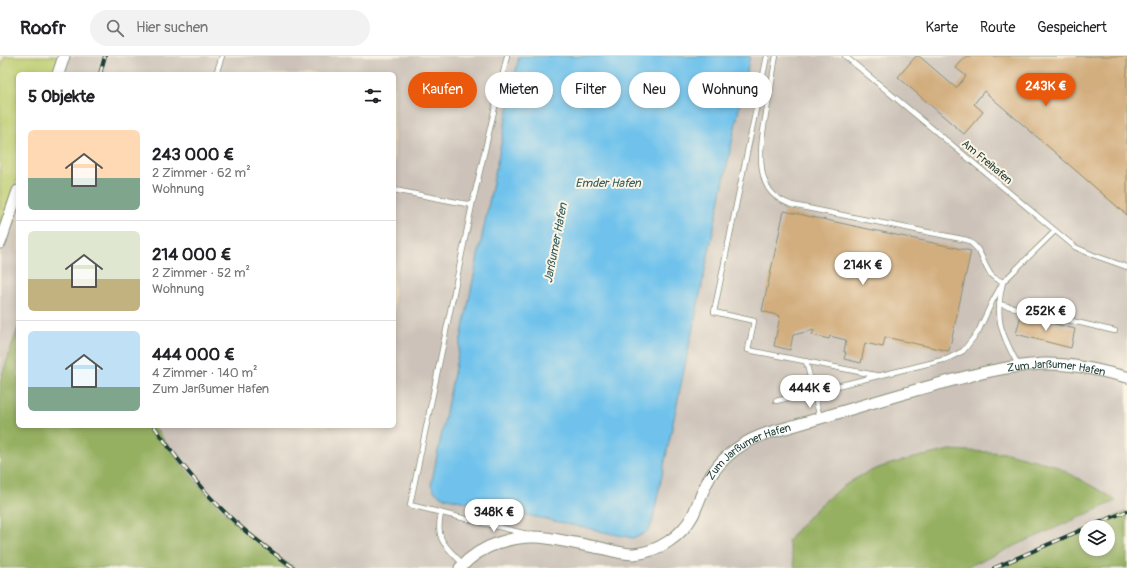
<!DOCTYPE html>
<html lang="de">
<head>
<meta charset="utf-8">
<style>
	body { margin:0; font-family:Pangolin,sans-serif; background:#f2f2f2; color:#202124; height:100vh; display:flex; flex-direction:column; font-size:15px; white-space:nowrap }
	* { box-sizing:border-box; margin:0 }
	p { font-size:13px; color:#757577 }
	.icon { flex:none; width:22px; height:22px; fill:none; stroke:currentColor; stroke-width:2; stroke-linecap:round; stroke-linejoin:round }
	.map { position:relative; flex:1; overflow:hidden }
	.panel { position:absolute; left:16px; top:16px; width:380px; height:356px; display:flex; flex-direction:column; background:#fff; border-radius:6px; box-shadow:0 2px 6px #0003 }
	.panel>* { flex:none }
	.hud { position:absolute; left:408px; top:16px; width:380px; height:36px; display:flex; gap:8px }
	.buttons { position:absolute; left:1079px; top:464px; display:grid; gap:8px }
	.buttons a { display:grid; place-items:center; width:36px; height:36px; border-radius:50%; background:#fff; box-shadow:0 2px 6px #0003; font-size:20px }
	.price { position:absolute; translate:-50% -34px; padding:0 9px; border-radius:14px; background:#fff; color:#222; font-size:13px; line-height:26px; filter:drop-shadow(0 1px 2px #0008) }
	.price::after { content:''; position:absolute; left:50%; top:24px; width:12px; height:9px; margin-left:-6px; background:inherit; clip-path:polygon(0 0,100% 0,50% 100%) }
	.price.selected { background:#ea580c; color:#fff }
	ul { padding:0; list-style:none }
	li { display:flex; align-items:center; gap:12px; height:100px; padding:0 12px }
	li+li { border-top:1px solid #e0e0e0 }
	li span { display:grid; place-items:center; flex:none; width:112px; height:80px; border-radius:6px; color:#555 }
	li>.icon { margin-inline-start:auto }
	span .icon { width:48px; height:48px; fill:#fffc; stroke-width:1 }
	li b { font-size:17px }
	h2 { display:flex; justify-content:space-between; align-items:center; height:48px; padding:0 12px; font-size:17px }
	.chip { padding:0 14px; border-radius:18px; background:#fff; box-shadow:0 2px 6px #0003; font-size:14px; line-height:36px }
	.chip.selected { background:#ea580c; color:#fff }
	header { display:flex; align-items:center; gap:24px; box-sizing:border-box; height:56px; padding:0 20px; background:#fff; border-bottom:1px solid #e0e0e0 }
	header strong { font-size:19px }
	nav { display:flex; gap:22px; margin-inline-start:auto; font-size:14px }
	.search { width:280px; height:36px; background:#f2f2f2; display:flex; align-items:center; gap:10px; box-sizing:border-box; padding:0 14px; border-radius:22px; color:#757577; font-size:15px }
	.map>svg:first-child { display:block }
</style>
</head>
<body>
<header>
<strong>Roofr</strong>
<div class="search"><svg class="icon" aria-label="search" viewBox="0 0 24 24"><circle cx="10" cy="10" r="6"/><path d="M15 15l6 6"/></svg>Hier suchen</div>
<nav><a>Karte</a><a>Route</a><a>Gespeichert</a></nav>
</header>
<div class="map">
<svg width="1127" height="512" viewBox="0 0 1127 512">
	<rect width="100%" height="100%" fill="#fcf5e5"/>
	<filter id="ink" filterUnits="userSpaceOnUse"><feTurbulence type="fractalNoise" baseFrequency=".025" numOctaves="2"/><feDisplacementMap in="SourceGraphic" scale="8" xChannelSelector="R" yChannelSelector="G"/><feConvolveMatrix kernelMatrix="1 2 1 2 8 2 1 2 1" color-interpolation-filters="sRGB"/></filter>
	<filter id="wash" filterUnits="userSpaceOnUse"><feTurbulence type="fractalNoise" baseFrequency=".012" numOctaves="4" result="noise"/><feDisplacementMap in="SourceGraphic" scale="16" xChannelSelector="R" yChannelSelector="G"/><feGaussianBlur stdDeviation="0.9" result="paint"/><feColorMatrix in="noise" values="0 0 0 0 0 0 0 0 0 0 0 0 0 0 0 0 0 1.4 0 .05"/><feComposite in="paint" operator="in"/></filter>
	<g filter="url(#wash)">
		<rect width="100%" height="100%" fill="#ece0bd"/>
		<path fill="#ccc2b9" fill-rule="evenodd" d="M64 0H519L431 429 443 441 632 481 650 472 652 467 750 0H1127V512H0V187L18 135V370H394V18H58ZM1086 471H1108V493H1086Z"/>
		<polygon fill="#bdcd70" stroke="#6e8552" points="5,0 60,0 53,18 18,18 18,121 0,174 0,14"/>
		<g fill="#96b062" stroke="#5a764b">
			<path d="M18 272V370H154C177 404 203 436 233 464 252 482 274 497 294 512H0V325Z"/>
			<path d="M949 394 1007 397 1054 409 1108 439 1116 445 965 512H795L788 485C809 458 835 432 866 417 892 405 922 401 949 394Z"/>
			<polygon points="1127,455 1127,512 999,512 1086,473 1086,493 1108,493 1108,471 1090,471"/>
		</g>
		<path fill="#70c2ec" stroke="#488090" d="M519 0H750L652 467C649 476 642 480 632 482L443 441 435 436 431 429Z"/>
		<g id="blocks">
			<g fill="#d2ad7e">
				<polygon points="916,0 919,0 956,32 966,20 956,12 966,0 1127,0 1127,159 984,35 974,48 983,56 964,78 898,21"/>
				<polygon points="784,155 971,195 949,295 885,281 883,291 865,287 861,307 844,303 846,296 844,296 846,284 830,280 829,283 812,279 814,274 793,279 790,294 774,290 780,260 762,255"/>
				<polygon points="1021,259 1075,273 1071,292 1016,278"/>
			</g>
		</g>
	</g>
	<g filter="url(#ink)">
		<use href="#blocks" fill-opacity="0" stroke="#868e78" stroke-width="1"/>
		<g fill="none" stroke-linecap="round" stroke-linejoin="round">
			<g stroke="#868e78" stroke-width="6">
				<g id="service">
					<polyline points="507,0 472,149 410,449 527,478"/>
					<polyline points="767,0 714,256 754,265 748,294 880,320"/>
					<path d="M776 0C773 14 772 29 769 43 764 68 752 118 773 138 779 144 785 146 792 149L967 184C984 194 981 207 992 220 995 223 1000 224 1003 226 994 264 1001 276 1018 309"/>
					<polyline points="845,0 1075,191 1093,199 1127,211"/>
					<polyline points="216,18 222,0"/>
					<polyline points="394,134 472,149"/>
					<polyline points="999,248 1115,275"/>
					<polyline points="806,305 820,362"/>
					<polyline points="776,345 947,303 963,295 978,276 992,246 1003,226 1055,175"/>
					<path d="M441 457C435 485 445 489 463 508"/>
				</g>
			</g>
			<g stroke="#868e78" stroke-width="13">
				<g id="tertiary">
					<polyline points="58,18 64,0"/>
					<polyline points="0,187 18,135"/>
					<path id="s1" d="M460 512C481 488 516 478 547 482 565 485 583 489 601 492 612 495 623 498 634 498 658 496 682 480 693 459 700 444 704 428 714 415 727 397 747 384 768 377 818 363 867 348 916 334 958 323 999 310 1043 308 1072 307 1100 315 1127 321"/>
				</g>
			</g>
			<use href="#service" stroke="#fff" stroke-width="4.5"/>
			<use href="#tertiary" stroke="#fff" stroke-width="11"/>
			<g stroke="#1f3d34" stroke-width="4">
				<g id="rail">
					<polyline points="100,18 105,0"/>
					<path d="M154 370C177 404 203 436 233 464 252 482 274 497 294 512"/>
					<polyline points="1089,471 1127,455"/>
					<polyline points="994,512 1086,472"/>
				</g>
			</g>
			<use href="#rail" stroke="#fcf5e5" stroke-width="2.5" stroke-dasharray="8" stroke-linecap="butt"/>
		</g>
	</g>
	<g text-anchor="middle" dominant-baseline="central" stroke-width="4" stroke-linejoin="round" paint-order="stroke">
		<g font-size="11" fill="#1f3d34" stroke="#fcf5e5">
			<text transform="translate(987 106) rotate(40)">Am Freihafen</text>
			<text stroke="none"><textPath href="#s1" startOffset="671">Zum Jarßumer Hafen</textPath></text>
			<text stroke="none"><textPath href="#s1" startOffset="347">Zum Jarßumer Hafen</textPath></text>
		</g>
		<g font-size="12" font-style="italic" fill="#335e62" stroke="#fcf5e5">
			<text x="608" y="127">Emder Hafen</text>
			<text transform="translate(556 187) rotate(-79)">Jarßumer Hafen</text>
		</g>
	</g>
</svg>
<div class="buttons">
<a><svg class="icon" aria-label="layers" viewBox="0 0 24 24"><path d="M12 4l9 5-9 5-9-5zM3 14l9 5 9-5"/></svg></a>
</div>
<b class="price selected" style="left:1046px;top:51px">243K €</b>
<b class="price" style="left:863px;top:230px">214K €</b>
<b class="price" style="left:1046px;top:276px">252K €</b>
<b class="price" style="left:810px;top:353px">444K €</b>
<b class="price" style="left:494px;top:477px">348K €</b>
<div class="hud">
<a class="chip selected">Kaufen</a>
<a class="chip">Mieten</a>
<a class="chip">Filter</a>
<a class="chip">Neu</a>
<a class="chip">Wohnung</a>
</div>
<section class="panel">
<h2>5 Objekte<svg class="icon" aria-label="filters" viewBox="0 0 24 24"><path d="M4 7h16M4 17h16"/><circle cx="9" cy="7" r="2"/><circle cx="15" cy="17" r="2"/></svg></h2>
<ul>
<li><span style="background:linear-gradient(#ffd9b3 60%,#7fa58c 0)"><svg class="icon" aria-label="home" viewBox="0 0 24 24"><path d="M3 11l9-7 9 7M6 9v11h12V9"/></svg></span><div><b>243 000 €</b><p>2 Zimmer · 62 m²</p><p>Wohnung</p></div></li>
<li><span style="background:linear-gradient(#dfe7d0 60%,#c2b280 0)"><svg class="icon" aria-label="home" viewBox="0 0 24 24"><path d="M3 11l9-7 9 7M6 9v11h12V9"/></svg></span><div><b>214 000 €</b><p>2 Zimmer · 52 m²</p><p>Wohnung</p></div></li>
<li><span style="background:linear-gradient(#bfe0f5 70%,#7fa58c 0)"><svg class="icon" aria-label="home" viewBox="0 0 24 24"><path d="M3 11l9-7 9 7M6 9v11h12V9"/></svg></span><div><b>444 000 €</b><p>4 Zimmer · 140 m²</p><p>Zum Jarßumer Hafen</p></div></li>
</ul>
</section>
</div>
</body>
</html>
